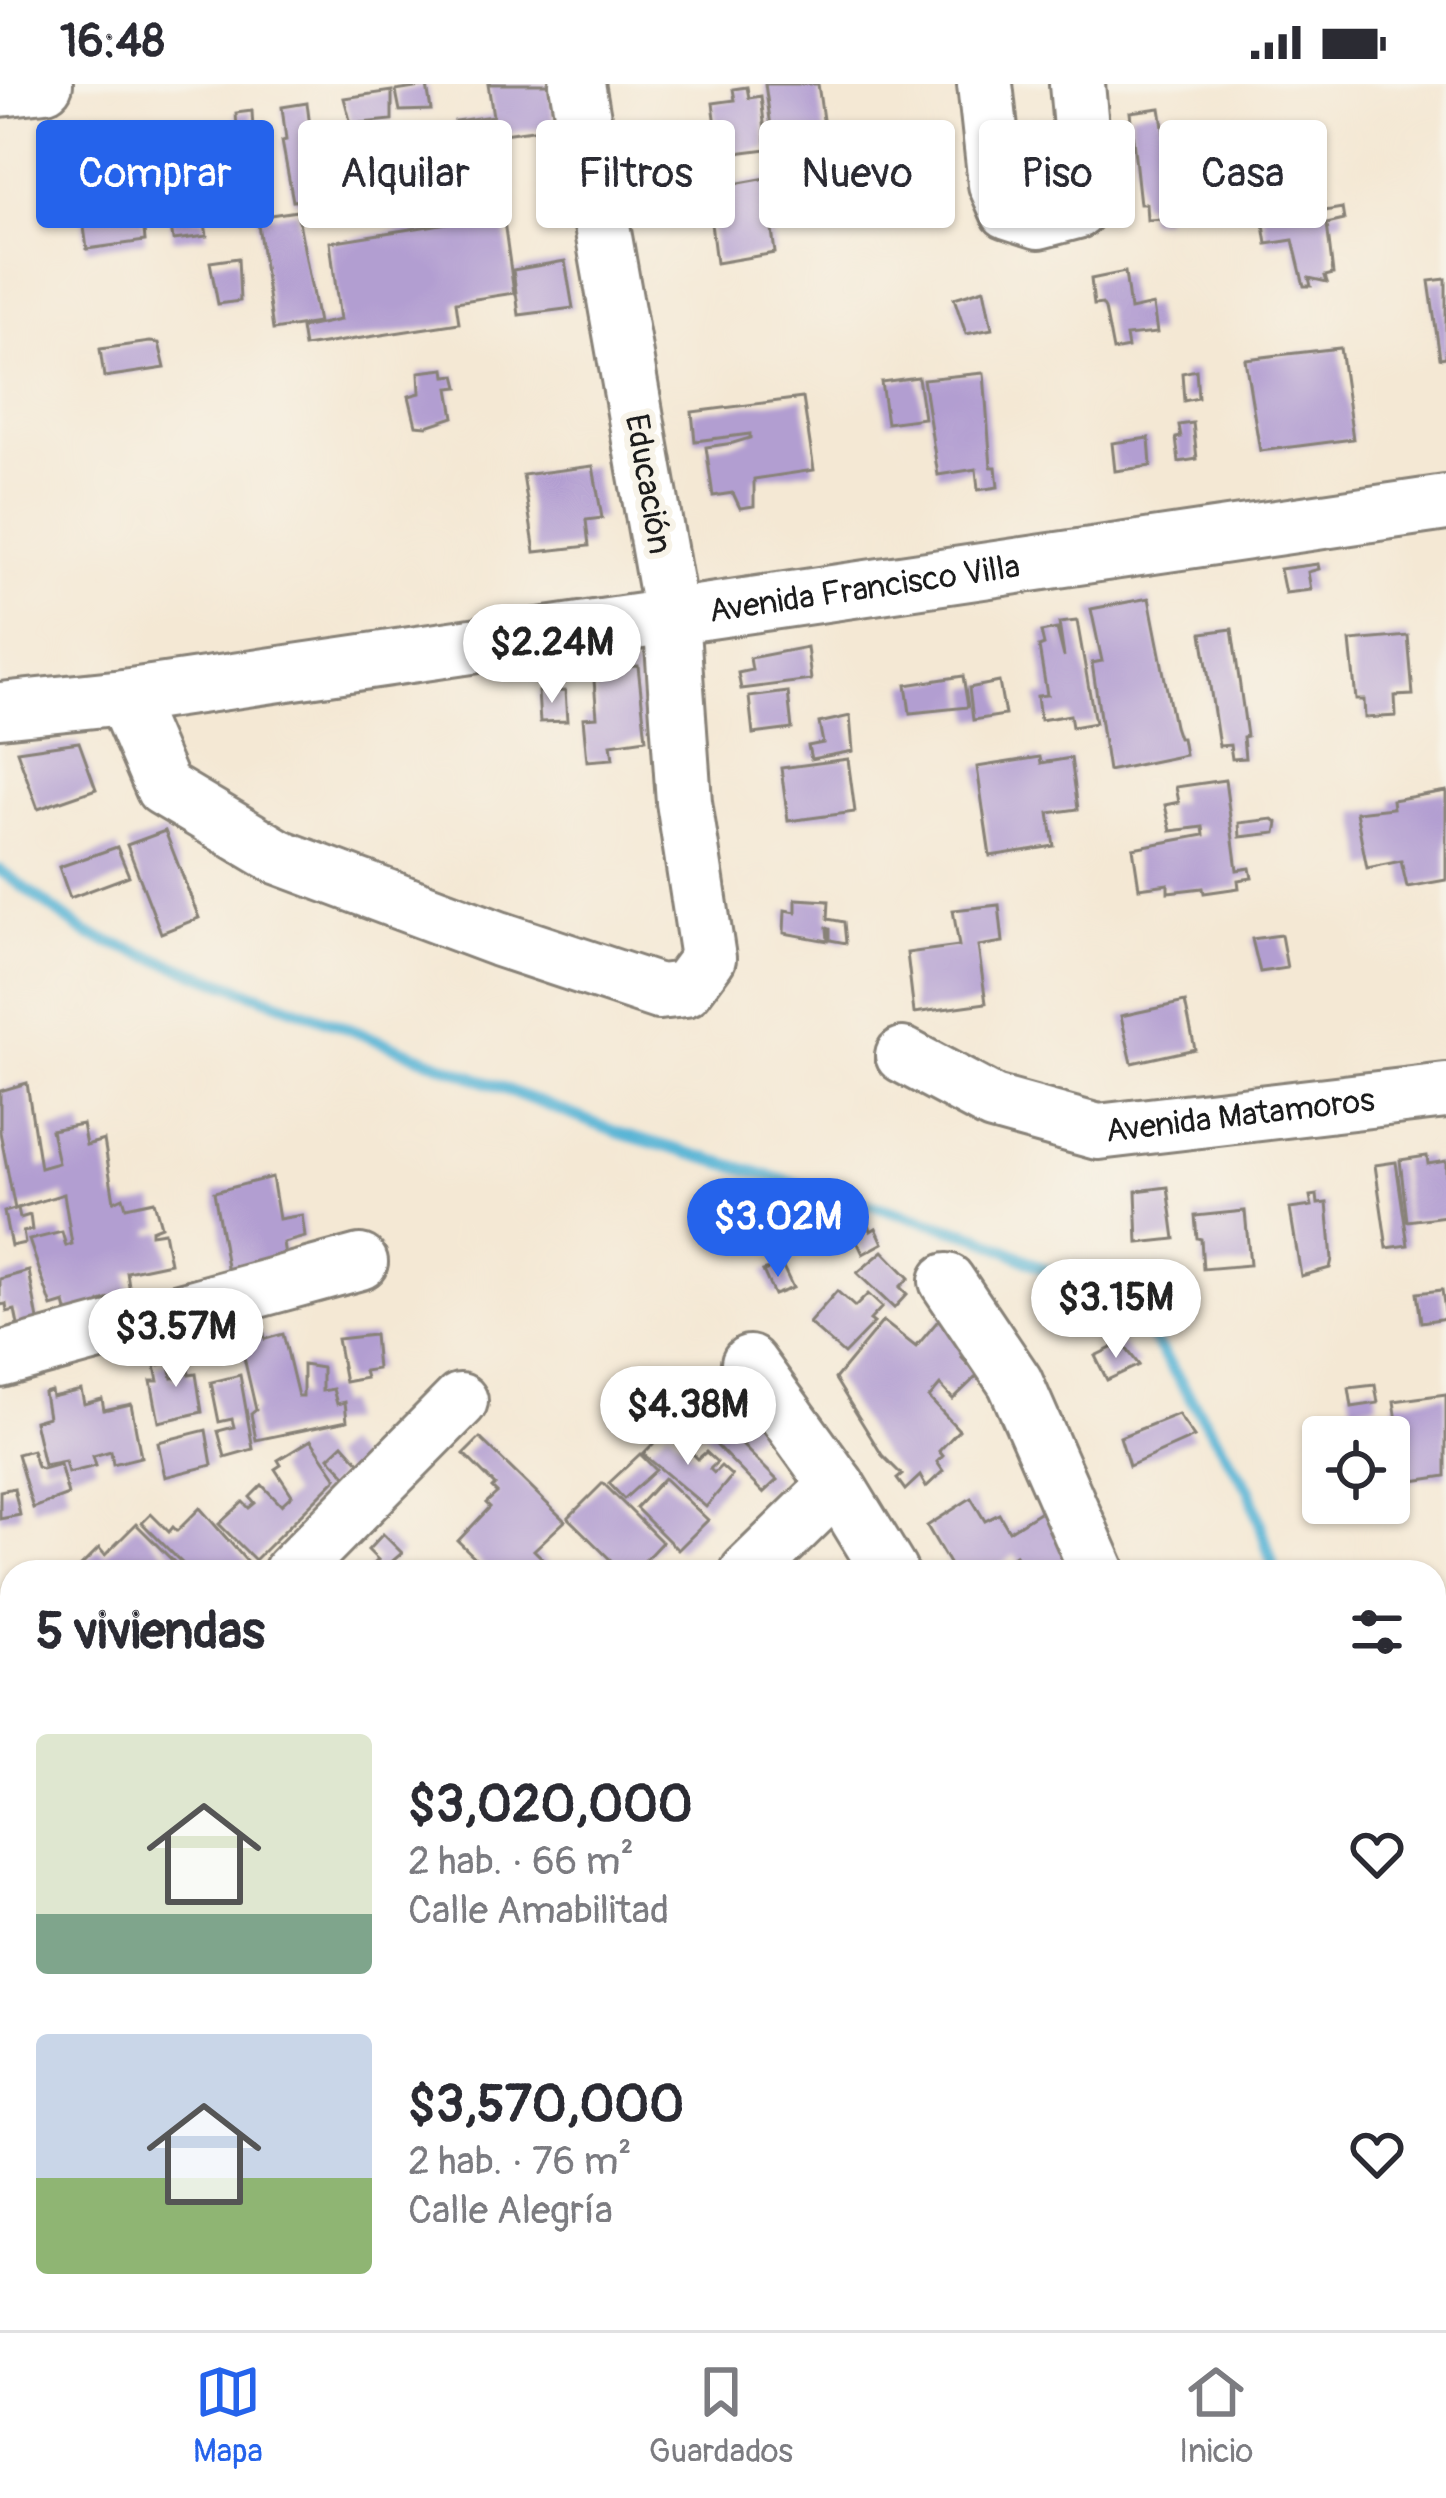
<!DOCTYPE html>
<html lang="es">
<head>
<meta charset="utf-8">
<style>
	body { margin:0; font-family:Pangolin,sans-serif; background:#f2f2f3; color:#2b2b33; height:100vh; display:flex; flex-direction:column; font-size:45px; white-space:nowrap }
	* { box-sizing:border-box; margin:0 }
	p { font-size:39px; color:#7c7c81 }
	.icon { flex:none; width:66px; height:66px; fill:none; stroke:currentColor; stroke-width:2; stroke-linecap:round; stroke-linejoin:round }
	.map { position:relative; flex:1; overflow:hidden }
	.details { position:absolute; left:0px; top:1476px; width:1446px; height:771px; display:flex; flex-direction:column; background:#fff; border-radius:36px 36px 0 0; box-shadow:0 3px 9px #0004 }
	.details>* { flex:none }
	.hud { position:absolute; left:36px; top:36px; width:1374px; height:108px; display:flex; gap:24px }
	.buttons { position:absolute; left:1302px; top:1332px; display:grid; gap:24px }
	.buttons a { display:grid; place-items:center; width:108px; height:108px; border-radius:12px; background:#fff; box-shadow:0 3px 9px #0004; font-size:60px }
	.price { position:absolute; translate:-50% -102px; padding:0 27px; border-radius:42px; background:#fff; color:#222; font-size:39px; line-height:78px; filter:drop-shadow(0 3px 6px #0008) }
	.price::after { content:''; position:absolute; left:50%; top:72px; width:36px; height:27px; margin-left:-18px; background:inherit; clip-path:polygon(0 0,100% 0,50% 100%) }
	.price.on { background:#2563eb; color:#fff }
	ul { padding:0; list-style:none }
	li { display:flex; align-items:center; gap:36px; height:300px; padding:0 36px }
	li span { display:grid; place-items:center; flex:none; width:336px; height:240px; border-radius:12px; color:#555 }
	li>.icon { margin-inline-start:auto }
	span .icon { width:144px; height:144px; fill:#fffc; stroke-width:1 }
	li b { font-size:51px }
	h2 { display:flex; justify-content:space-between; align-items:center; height:144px; padding:0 36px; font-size:51px }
	.tag { padding:0 42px; border-radius:12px; background:#fff; box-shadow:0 3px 9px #0004; font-size:42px; line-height:108px }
	.tag.on { background:#2563eb; color:#fff }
	.status { display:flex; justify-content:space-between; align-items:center; height:84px; padding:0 60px; background:#fff; direction:ltr }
	.status svg { height:33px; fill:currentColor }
	.dock { display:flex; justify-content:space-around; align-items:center; height:168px; border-top:3px solid #e1e1e2; background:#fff; font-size:33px; color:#7c7c81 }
	.dock a { display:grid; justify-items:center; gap:6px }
	.dock .on { color:#2563eb }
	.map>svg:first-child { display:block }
</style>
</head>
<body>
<div class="status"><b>16:48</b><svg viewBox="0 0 49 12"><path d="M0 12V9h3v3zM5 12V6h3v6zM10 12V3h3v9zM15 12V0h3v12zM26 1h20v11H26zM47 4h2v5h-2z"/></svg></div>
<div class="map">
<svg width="1446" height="2246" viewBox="0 0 1446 2246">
	<rect width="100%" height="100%" fill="#f7f3e8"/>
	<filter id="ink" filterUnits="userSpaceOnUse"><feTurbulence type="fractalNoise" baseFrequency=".00833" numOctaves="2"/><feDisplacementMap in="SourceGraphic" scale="24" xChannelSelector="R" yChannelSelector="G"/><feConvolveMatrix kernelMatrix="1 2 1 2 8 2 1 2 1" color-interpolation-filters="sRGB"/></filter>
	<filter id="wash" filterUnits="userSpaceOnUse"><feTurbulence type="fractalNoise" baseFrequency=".004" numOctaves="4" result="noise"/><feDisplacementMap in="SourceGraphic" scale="48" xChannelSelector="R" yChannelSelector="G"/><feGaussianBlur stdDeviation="2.7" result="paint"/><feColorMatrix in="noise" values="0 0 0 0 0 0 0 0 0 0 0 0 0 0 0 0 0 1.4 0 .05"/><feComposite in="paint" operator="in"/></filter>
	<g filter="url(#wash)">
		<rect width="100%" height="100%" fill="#f4e8d4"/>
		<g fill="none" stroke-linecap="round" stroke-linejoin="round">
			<polyline stroke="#57b4d5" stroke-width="12" points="0,786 87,850 297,925 619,1049 978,1152 1138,1231 1250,1407 1275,1488"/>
		</g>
		<g id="blocks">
			<g fill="#b29ed1">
				<polygon points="488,0 549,0 555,43 495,51 497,104 456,108 455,92 462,91 455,37 493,32"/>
				<polygon points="765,0 818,0 826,57 774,64"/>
				<polygon points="427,2 431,26 400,27 396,7"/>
				<polygon points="747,3 749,14 761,12 767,65 720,71 713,19 735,16 733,5"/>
				<polygon points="392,7 392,36 351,40 344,14"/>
				<polygon points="307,19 319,114 293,117 282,57 286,56 282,23"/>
				<polygon points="1160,24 1167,68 1194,65 1198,95 1168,99 1170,117 1163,117 1164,135 1147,136 1146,120 1140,120 1130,28"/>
				<polygon points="252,27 253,45 238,49 239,53 249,51 250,60 240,61 247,104 200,113 193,54 237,44 236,29"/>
				<polygon points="1285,63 1291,117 1217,128 1215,71"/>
				<polygon points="138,75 145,157 87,165 76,84"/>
				<polygon points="816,85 822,122 770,131 775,169 716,179 710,131 727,129 723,102"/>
				<polygon points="1324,119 1325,127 1342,124 1344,136 1327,140 1333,190 1325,192 1327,198 1309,194 1311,202 1304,202 1293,156 1267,160 1262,128"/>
				<polygon points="193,127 194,135 204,133 207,152 173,156 169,130"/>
				<polygon points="297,127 318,239 273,246 257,133"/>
				<polygon points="503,130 514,209 456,218 459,239 304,263 301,244 340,236 330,158"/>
				<polygon points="238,174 240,217 218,220 210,178"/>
				<polygon points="565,177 573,224 519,231 513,186"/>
				<polygon points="1125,188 1130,226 1153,221 1157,249 1126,252 1128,264 1113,267 1105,225 1102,220 1094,221 1091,195"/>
				<polygon points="1446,195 1446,273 1440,274 1429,197"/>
				<polygon points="984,205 992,245 966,250 954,214"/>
				<polygon points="150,258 159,259 165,284 104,293 100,265"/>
				<polygon points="1340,264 1353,355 1260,367 1245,275"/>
				<polygon points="445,285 446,292 456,291 459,303 449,304 454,333 427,342 416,341 409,312 420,309 419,288"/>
				<polygon points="1196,286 1198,314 1184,317 1182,289"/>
				<polygon points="984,289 991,383 996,383 998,403 978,406 976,385 938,391 923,295"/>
				<polygon points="918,293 924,334 887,339 881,298"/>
				<polygon points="803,314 814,386 754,395 754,422 740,424 733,409 713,412 706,363 733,359 750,354 750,350 695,357 692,328"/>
				<polygon points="1193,339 1197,375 1179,378 1176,354 1181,353 1179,341"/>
				<polygon points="1149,354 1151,382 1115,387 1112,359"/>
				<polygon points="593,382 602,434 586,436 589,462 535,468 523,391"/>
				<polygon points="1318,480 1319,485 1308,488 1311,506 1285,509 1280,485"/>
				<polygon points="1149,514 1174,642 1178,654 1182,654 1185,671 1108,687 1092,579 1102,577 1091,525"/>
				<polygon points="1077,537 1095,639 1072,643 1070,631 1040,636 1037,612 1047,611 1039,563 1044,561 1041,548 1057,545 1064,573 1059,539"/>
				<polygon points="1232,545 1247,652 1243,653 1245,674 1232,675 1230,661 1219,662 1202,549"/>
				<polygon points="1408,552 1413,611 1395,612 1396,632 1365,634 1364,616 1356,616 1350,557"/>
				<polygon points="807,563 811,596 741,605 738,589 752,586 750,574"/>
				<polygon points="638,582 646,655 611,660 613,675 587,677 583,634 597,633 593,584"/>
				<polygon points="963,592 968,623 910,629 906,601"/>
				<polygon points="999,598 1005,631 973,636 969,604"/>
				<polygon points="565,607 567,637 540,638 538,608"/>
				<polygon points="788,608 792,645 753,650 749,613"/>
				<polygon points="850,632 853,667 811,675 808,662 823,659 819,639"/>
				<polygon points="79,658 96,705 38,725 17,667"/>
				<polygon points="1040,673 1041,679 1071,674 1078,725 1049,729 1054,762 990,772 977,683"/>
				<polygon points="848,675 855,728 788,737 781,684"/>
				<polygon points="1225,696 1237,786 1250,784 1252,794 1238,796 1239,804 1204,809 1203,804 1168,808 1168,800 1139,804 1133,764 1204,751 1203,743 1171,747 1165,721 1179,718 1176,703"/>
				<polygon points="1446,707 1446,796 1407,803 1401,777 1367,784 1356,728 1393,724 1392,716"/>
				<polygon points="1273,735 1278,739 1276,749 1240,753 1239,739"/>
				<polygon points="165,747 199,834 161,849 127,761"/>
				<polygon points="117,763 129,792 70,814 59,783"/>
				<polygon points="796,815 829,817 828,835 844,838 846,859 830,856 830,845 827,844 828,857 784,849 785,826 796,828"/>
				<polygon points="999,821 1003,858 978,862 986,919 914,929 907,869 959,862 953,826"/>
				<polygon points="1281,851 1287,884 1260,888 1252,855"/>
				<polygon points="1185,918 1195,965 1132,979 1121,932"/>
				<polygon points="27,999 40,1084 58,1079 51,1046 82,1040 86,1061 104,1056 114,1117 123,1113 126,1123 154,1117 161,1142 151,1146 151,1150 164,1148 170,1179 127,1188 130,1209 100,1218 93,1227 69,1234 65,1219 52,1223 29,1156 62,1148 66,1162 72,1160 64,1110 15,1125 0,1048 0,1007"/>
				<polygon points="1427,1072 1428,1080 1446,1077 1446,1132 1407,1137 1400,1076"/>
				<polygon points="1396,1078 1408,1161 1387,1164 1375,1081"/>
				<polygon points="272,1093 279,1135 302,1131 305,1153 283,1159 285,1171 228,1188 214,1108"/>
				<polygon points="1168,1103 1175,1155 1138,1159 1136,1107"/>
				<polygon points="1317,1111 1318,1120 1327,1119 1332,1175 1330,1184 1301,1192 1290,1125 1312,1122 1310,1112"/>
				<polygon points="18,1124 20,1134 30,1131 32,1146 23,1148 25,1159 11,1162 4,1128"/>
				<polygon points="1245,1127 1250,1181 1203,1185 1201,1155 1197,1154 1195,1132"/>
				<polygon points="866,1128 871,1147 876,1144 883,1159 863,1170 856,1155 820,1162 820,1148 838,1142 836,1136"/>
				<polygon points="883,1167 909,1194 900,1203 907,1210 894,1224 857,1189"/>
				<polygon points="782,1181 793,1204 774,1211 763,1187"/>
				<polygon points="29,1187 39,1242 12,1250 10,1244 18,1241 15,1226 7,1228 6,1220 0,1221 0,1195"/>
				<polygon points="1442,1206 1446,1234 1421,1238 1417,1209"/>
				<polygon points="837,1207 855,1223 868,1210 882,1223 870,1236 874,1239 844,1270 809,1239"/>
				<polygon points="951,1221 974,1259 962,1274 978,1291 953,1315 940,1301 929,1314 959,1346 939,1367 943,1372 937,1378 943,1387 926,1403 920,1392 905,1406 897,1395 902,1391 882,1371 835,1295 883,1237 916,1263"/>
				<polygon points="264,1250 265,1255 283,1250 298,1312 303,1312 303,1281 322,1284 322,1307 333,1305 337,1320 345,1318 347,1337 256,1356 251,1330 256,1326 240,1256"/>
				<polygon points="374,1251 377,1285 364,1287 366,1294 345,1298 337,1255"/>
				<polygon points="1122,1259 1139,1281 1107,1296 1095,1272"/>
				<polygon points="185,1262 189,1291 196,1290 202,1328 159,1338 151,1297 158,1297 155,1282 170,1278 172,1294 179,1293 176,1265"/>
				<polygon points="727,1274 774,1336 742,1361 777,1396 763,1409 679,1323"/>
				<polygon points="240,1291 253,1365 225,1373 218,1347 234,1343 232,1335 219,1338 211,1298"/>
				<polygon points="1375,1301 1378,1319 1352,1323 1349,1304"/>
				<polygon points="81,1306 84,1320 102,1315 104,1326 131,1320 141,1373 113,1380 111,1367 93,1372 96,1382 68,1389 65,1377 44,1381 34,1337 48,1333 44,1309 51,1307 52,1313"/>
				<polygon points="1446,1310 1446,1392 1406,1398 1394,1317"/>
				<polygon points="1178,1330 1194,1353 1129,1382 1120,1353"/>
				<polygon points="668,1345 698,1375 706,1368 717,1378 710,1385 714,1389 721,1382 732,1392 706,1423 643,1370"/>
				<polygon points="206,1346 212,1381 165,1393 158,1358"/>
				<polygon points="480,1354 565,1437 534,1466 556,1488 516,1485 490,1488 458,1457 490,1423 486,1419 497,1409 492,1404 495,1401 464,1370"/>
				<polygon points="311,1356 337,1394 255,1476 219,1440 243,1418 249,1424 255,1419 250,1413 262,1401 281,1421 292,1411 275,1385 281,1381 278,1376"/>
				<polygon points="343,1360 361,1380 348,1393 329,1373"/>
				<polygon points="32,1366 37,1383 42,1385 60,1380 68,1411 33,1424 17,1370"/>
				<polygon points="640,1370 656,1386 624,1415 609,1399"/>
				<polygon points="664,1394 708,1436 678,1466 636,1424"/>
				<polygon points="603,1399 662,1458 634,1488 623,1488 568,1434"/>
				<polygon points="14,1404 20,1431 0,1435 0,1407"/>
				<polygon points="971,1414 985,1437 999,1430 1009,1447 1055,1418 1083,1488 1026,1488 1015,1471 991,1488 954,1488 927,1442"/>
				<polygon points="200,1424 250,1481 243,1488 191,1488 142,1439 151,1430 169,1448 173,1443 177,1447"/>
				<polygon points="136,1440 184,1488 75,1488 99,1464 105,1471"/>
				<polygon points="383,1450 402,1469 380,1488 365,1488 378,1476 368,1466"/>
				<polygon points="0,1569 12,1581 12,1621 0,1633"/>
				<polygon points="0,1633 12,1644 12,1716 9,1713 0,1723"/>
				<polygon points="12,1920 9,1955 12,1979 6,1985 0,1979 0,1931"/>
				<polygon points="12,1998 12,2064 4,2073 0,2069 0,2009"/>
				<polygon points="7,2081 12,2086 12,2141 0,2129 0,2095"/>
				<polygon points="73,2235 175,2235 168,2246 73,2246 67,2240"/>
				<polygon points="209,2235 332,2235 339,2242 334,2246 198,2246"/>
				<polygon points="498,2235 619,2235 617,2237 622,2243 619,2246 509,2246"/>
				<polygon points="624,2235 728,2235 733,2241 728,2246 635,2246"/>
			</g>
		</g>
	</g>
	<g filter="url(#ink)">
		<use href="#blocks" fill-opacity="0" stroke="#888278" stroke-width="3"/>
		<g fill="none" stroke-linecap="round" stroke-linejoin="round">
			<g stroke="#888278" stroke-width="60">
				<g id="minor">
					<polyline points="985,0 996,100 1008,127 1039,137 1077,127 1086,98 1077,0"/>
					<polyline points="0,5 45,0"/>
					<polyline points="124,613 163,704 277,772 499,855 659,908 685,905 708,874 684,718 671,532 577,0"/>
					<path id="s1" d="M0 626 124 613 1446 419"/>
					<path id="s2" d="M903 971 993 1019 1098 1048 1446 1007"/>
					<polyline points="947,1197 1015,1298 1098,1488"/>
					<polyline points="0,1276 360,1178"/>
					<polyline points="749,1279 837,1401 890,1488"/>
					<polyline points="291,1488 460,1317"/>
					<polyline points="748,1488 837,1401"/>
					<polyline points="1434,1573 1446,1571"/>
					<polyline points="1434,1647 1446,1645"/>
					<polyline points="0,1782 12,1770"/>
					<polyline points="1434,2080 1446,2108"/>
					<polyline points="0,2218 12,2207"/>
					<polyline points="411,2235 422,2246"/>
					<polyline points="1374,2235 1381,2246"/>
					<polyline points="851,2246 862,2235"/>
				</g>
			</g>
			<use href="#minor" stroke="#fff" stroke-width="54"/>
		</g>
	</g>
	<g text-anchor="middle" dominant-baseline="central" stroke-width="12" stroke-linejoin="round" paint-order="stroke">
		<g font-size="33" fill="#1c1c1c" stroke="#f7f3e8">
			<text transform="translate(648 400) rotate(80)">Educación</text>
			<text stroke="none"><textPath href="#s1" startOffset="873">Avenida Francisco Villa</textPath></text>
			<text stroke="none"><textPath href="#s2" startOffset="354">Avenida Matamoros</textPath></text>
		</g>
	</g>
</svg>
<div class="buttons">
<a><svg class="icon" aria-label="locate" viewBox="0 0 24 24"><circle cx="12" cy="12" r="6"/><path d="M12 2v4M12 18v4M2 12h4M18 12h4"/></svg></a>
</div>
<b class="price" style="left:552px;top:622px">$2.24M</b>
<b class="price on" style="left:778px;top:1196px">$3.02M</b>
<b class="price" style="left:1116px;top:1277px">$3.15M</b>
<b class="price" style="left:176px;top:1306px">$3.57M</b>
<b class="price" style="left:688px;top:1384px">$4.38M</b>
<div class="hud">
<a class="tag on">Comprar</a>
<a class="tag">Alquilar</a>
<a class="tag">Filtros</a>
<a class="tag">Nuevo</a>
<a class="tag">Piso</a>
<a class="tag">Casa</a>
</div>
<section class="details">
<h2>5 viviendas<svg class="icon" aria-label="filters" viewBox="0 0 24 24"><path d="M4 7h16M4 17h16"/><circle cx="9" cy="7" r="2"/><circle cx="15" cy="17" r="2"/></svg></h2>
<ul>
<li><span style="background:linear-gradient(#dfe7d0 75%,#7fa58c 0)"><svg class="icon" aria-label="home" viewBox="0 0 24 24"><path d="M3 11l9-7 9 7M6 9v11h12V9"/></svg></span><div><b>$3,020,000</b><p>2 hab. · 66 m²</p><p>Calle Amabilitad</p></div><svg class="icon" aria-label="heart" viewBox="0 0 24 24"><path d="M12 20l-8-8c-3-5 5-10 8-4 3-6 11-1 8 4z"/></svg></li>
<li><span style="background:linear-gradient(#c9d6e8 60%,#8fb573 0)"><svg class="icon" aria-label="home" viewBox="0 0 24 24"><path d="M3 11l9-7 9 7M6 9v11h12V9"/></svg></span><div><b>$3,570,000</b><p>2 hab. · 76 m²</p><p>Calle Alegría</p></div><svg class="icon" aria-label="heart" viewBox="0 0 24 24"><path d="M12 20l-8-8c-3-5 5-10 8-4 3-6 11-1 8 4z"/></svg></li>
</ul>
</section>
</div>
<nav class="dock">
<a class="on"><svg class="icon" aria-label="map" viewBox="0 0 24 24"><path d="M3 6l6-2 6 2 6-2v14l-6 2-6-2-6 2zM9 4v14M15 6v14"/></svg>Mapa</a>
<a><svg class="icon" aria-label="saved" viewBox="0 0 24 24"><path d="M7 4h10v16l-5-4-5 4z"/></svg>Guardados</a>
<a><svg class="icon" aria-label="home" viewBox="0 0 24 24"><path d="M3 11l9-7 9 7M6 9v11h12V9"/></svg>Inicio</a>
</nav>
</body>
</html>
